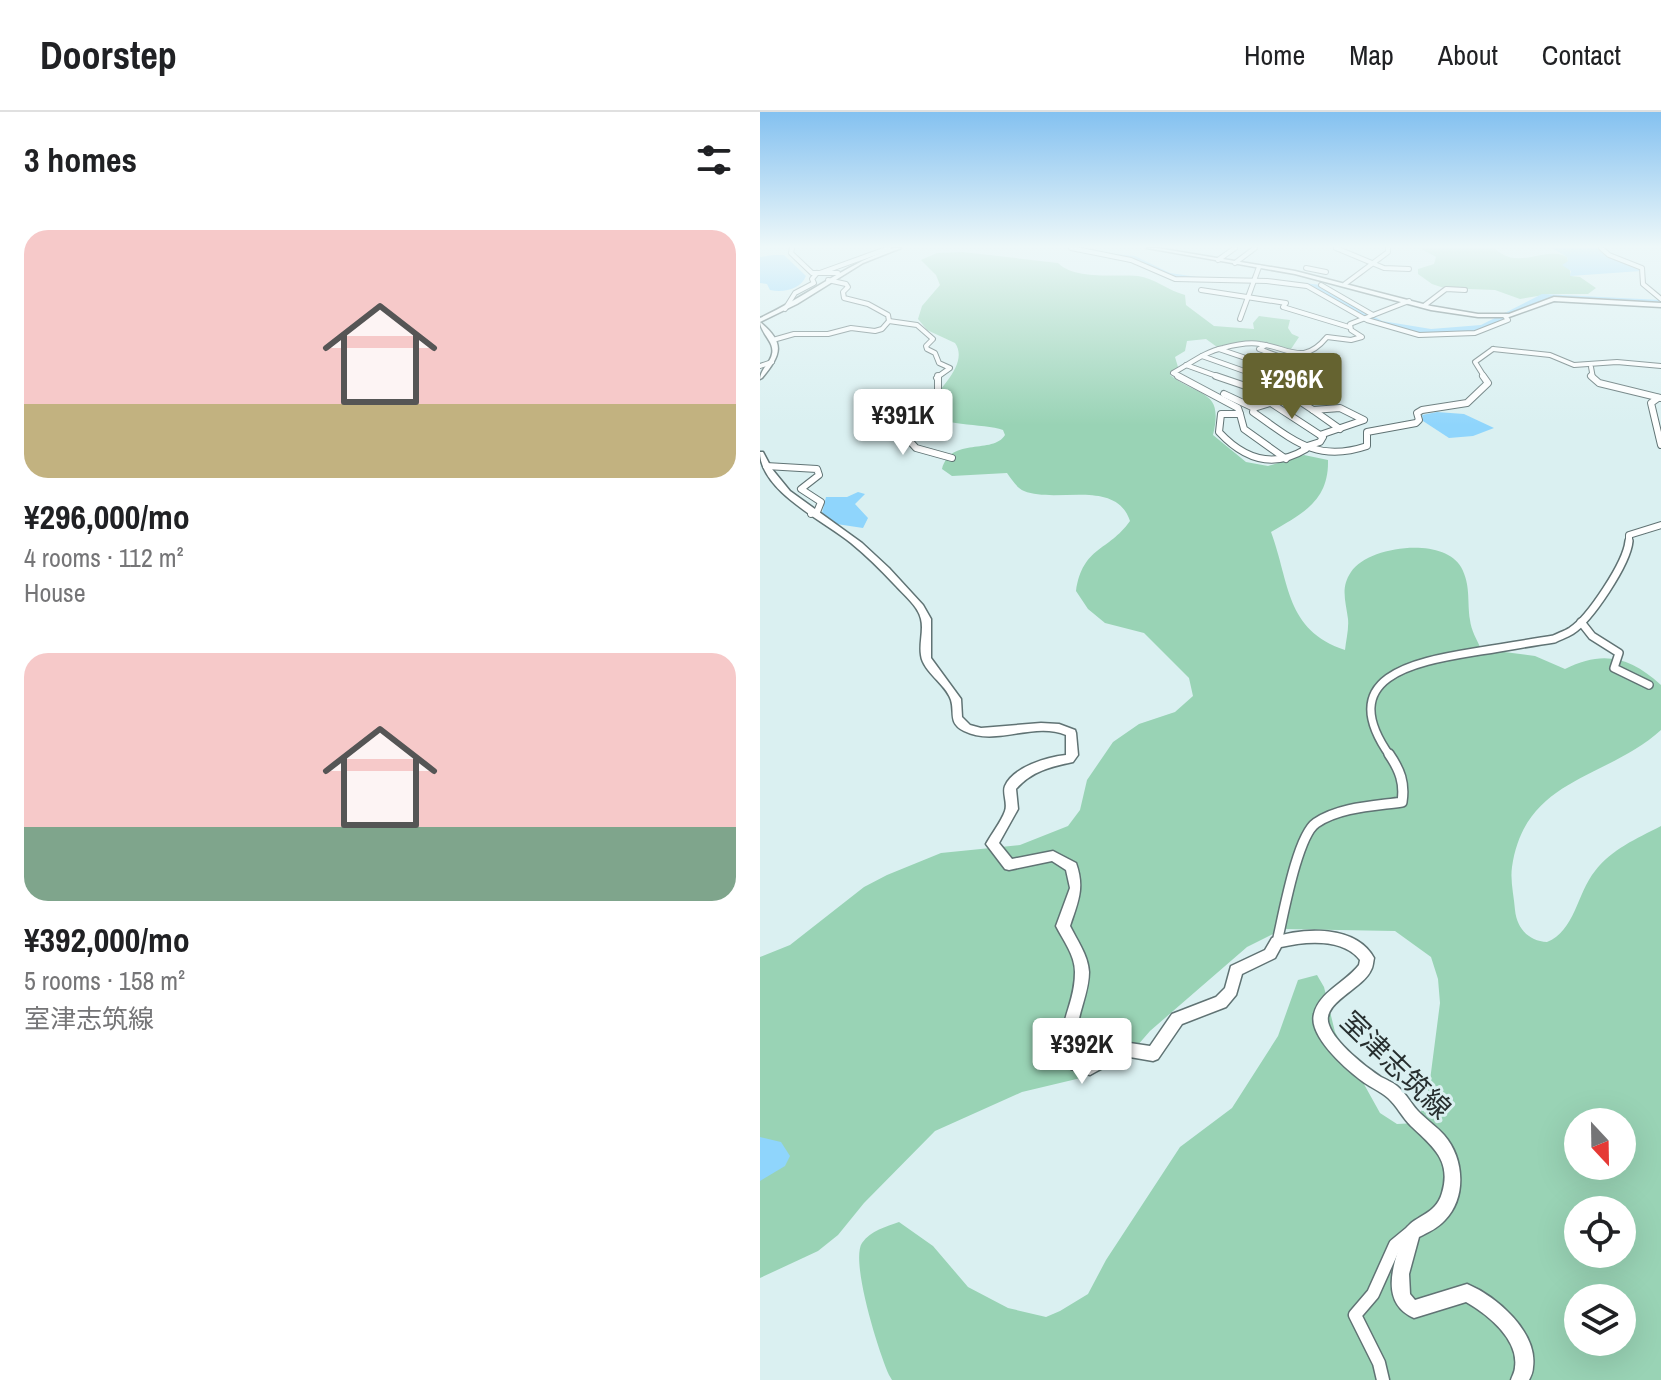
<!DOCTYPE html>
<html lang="en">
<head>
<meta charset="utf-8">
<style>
	body { margin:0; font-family:"Archivo Narrow","Noto Sans JP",sans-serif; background:#f2f2f2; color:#202124; height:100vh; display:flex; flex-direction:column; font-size:30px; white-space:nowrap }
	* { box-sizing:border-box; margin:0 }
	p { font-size:26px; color:#757577 }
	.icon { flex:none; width:44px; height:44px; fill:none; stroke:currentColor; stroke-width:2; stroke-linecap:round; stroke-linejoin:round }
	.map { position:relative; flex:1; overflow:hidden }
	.side { display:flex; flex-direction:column; background:#fff; width:760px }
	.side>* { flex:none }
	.needle { width:52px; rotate:158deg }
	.tools { position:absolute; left:804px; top:996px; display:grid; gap:16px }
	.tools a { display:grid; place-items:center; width:72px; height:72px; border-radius:50%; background:#fff; box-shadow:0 8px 32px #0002; font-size:40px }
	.price { position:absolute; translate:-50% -68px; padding:0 18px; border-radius:8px; background:#fff; color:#222; font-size:26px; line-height:52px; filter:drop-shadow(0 2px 4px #0008) }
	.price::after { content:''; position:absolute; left:50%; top:48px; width:24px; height:18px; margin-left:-12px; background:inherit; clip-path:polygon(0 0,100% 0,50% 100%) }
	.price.on { background:#656330; color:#fff }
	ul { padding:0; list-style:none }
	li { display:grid; align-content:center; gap:16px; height:424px; padding:0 24px }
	li span { display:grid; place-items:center; height:248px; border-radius:24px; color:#555 }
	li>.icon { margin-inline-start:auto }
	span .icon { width:144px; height:144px; fill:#fffc; stroke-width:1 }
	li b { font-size:34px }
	h2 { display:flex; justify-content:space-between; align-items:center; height:96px; padding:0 24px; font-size:34px }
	header { display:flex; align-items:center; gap:48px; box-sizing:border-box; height:112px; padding:0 40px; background:#fff; border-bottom:2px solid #e0e0e0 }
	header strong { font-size:38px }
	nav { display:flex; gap:44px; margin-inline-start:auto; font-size:28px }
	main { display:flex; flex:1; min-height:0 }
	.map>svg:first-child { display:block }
</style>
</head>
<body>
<header>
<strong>Doorstep</strong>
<nav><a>Home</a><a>Map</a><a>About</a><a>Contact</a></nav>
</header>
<main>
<section class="side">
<h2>3 homes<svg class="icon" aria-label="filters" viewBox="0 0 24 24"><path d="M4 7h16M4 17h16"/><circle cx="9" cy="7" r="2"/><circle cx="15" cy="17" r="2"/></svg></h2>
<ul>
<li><span style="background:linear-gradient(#f6c9c9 70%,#c2b280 0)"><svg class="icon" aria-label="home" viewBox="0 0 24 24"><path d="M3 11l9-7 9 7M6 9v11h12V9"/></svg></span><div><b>¥296,000/mo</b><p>4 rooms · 112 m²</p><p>House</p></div></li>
<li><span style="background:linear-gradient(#f6c9c9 70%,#7fa58c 0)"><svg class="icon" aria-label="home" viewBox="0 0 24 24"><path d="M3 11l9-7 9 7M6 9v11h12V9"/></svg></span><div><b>¥392,000/mo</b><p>5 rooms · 158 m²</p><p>室津志筑線</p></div></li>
</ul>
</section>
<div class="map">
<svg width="901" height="1268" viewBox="0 0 901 1268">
	<rect width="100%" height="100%" fill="#daf0f1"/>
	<g fill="#99d3b5" fill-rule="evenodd">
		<path d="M660 136H734C759 160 784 133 807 145L811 164 820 165 836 176 828 182H790L760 187 735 178 684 176 672 172 658 162V157L674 152 676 145Z"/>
		<path d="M203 140 298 151C315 168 355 162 378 164 394 166 409 179 425 183L426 193 454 214 494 217 493 211 499 204 530 208 528 216 532 222 539 225 531 237 497 229 457 235 446 227 427 229 425 239 415 245 418 255 410 263C440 286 464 277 453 323L486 350 508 354 544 343 568 348C569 389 543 401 511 420 530 471 525 518 585 538 586 528 589 517 588 507 586 490 580 476 591 460 608 434 683 424 701 455 711 473 707 489 710 508 711 518 717 528 721 537L775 544 805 557C843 538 870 545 901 573V618C846 668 765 665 752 755 750 769 754 784 755 798 757 817 769 829 787 830 815 819 817 781 835 759 852 737 876 727 901 714V1268H132L129 1263C119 1241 90 1149 102 1131 111 1118 126 1115 139 1110L173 1134 208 1175 248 1196 286 1205 300 1199 328 1182 346 1148 420 1035 472 996 518 924 538 868 557 863 564 875 575 920 620 1001 637 1012 657 1011 669 976 680 891 678 867 671 845 635 819 523 817 487 835 390 919 370 942 345 957 325 965 262 980 175 1019 104 1091 78 1123 58 1139 0 1166V845L30 833 104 775 127 763 181 741 260 733 308 714 320 698 327 668 353 630 379 612 415 600 433 584 429 566 384 521 345 511 328 497 316 479C323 434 348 440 370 409 356 366 296 392 264 379 257 376 252 368 247 361L192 364 182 357C191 324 233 343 245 323L243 318C224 311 176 315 167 298L168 293C180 276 209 251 195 231L167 218 158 207 162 194 180 173 176 163 161 148 177 141ZM818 1010H862V1054H818ZM818 1098H862V1142H818ZM818 1186H862V1230H818Z"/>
	</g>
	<g fill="#8fd5fc">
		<polygon points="792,136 837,136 846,144 881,159 810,164 811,159 802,153 808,149 807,145"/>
		<path d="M13 143H24L46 164C41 177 24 181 10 178L7 172 0 171V145Z"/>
		<polygon points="677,300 704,302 734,316 713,324 689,326 663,309 662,303"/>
		<polygon points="98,380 105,382 95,392 108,406 103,416 70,411 61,405 66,385 87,385"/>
		<polygon points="0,1025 21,1030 30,1044 25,1054 0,1069"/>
	</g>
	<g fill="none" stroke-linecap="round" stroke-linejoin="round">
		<g fill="#8fd5fc" fill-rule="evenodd">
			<polygon points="337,140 375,144 410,161 444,166 440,168 408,165 373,148 340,144"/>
			<polygon points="500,166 561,173 622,209 671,217 721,213 782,182 901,188 901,194 783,188 726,218 671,223 616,213 556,177 503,170"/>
		</g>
		<g stroke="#607374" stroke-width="6">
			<g id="minor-far4">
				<polyline points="32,136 31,141 52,161 78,161"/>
				<polyline points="311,136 371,148 415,167 507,169 547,174 607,208 659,223 715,221 748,208 745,204"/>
				<polyline points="576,136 624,156 649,157"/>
				<polyline points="841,136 849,143 882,156 883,172 901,187"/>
				<polyline points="458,148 475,136"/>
				<polyline points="475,151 495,136"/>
				<polyline points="546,156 566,160"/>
				<polyline points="60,161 129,136"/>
				<polyline points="68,168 86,172 88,175 83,180 84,186 108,192 128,203 129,209"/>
				<polyline points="585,172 628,140 628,136"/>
				<polyline points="561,173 613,203"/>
				<polyline points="441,178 526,191 523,195 589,215"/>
				<polyline points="665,193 686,177 705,178"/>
				<polyline points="25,197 35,181 54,171 52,167 57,161"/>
				<polyline points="480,207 499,155"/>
				<polyline points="13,228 34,222 68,222 91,216 115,219 122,217 129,209 157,213 173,227 166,234 167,237 175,241 179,251 190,256 176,266"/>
				<polyline points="506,233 499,237 529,248 515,256 526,260 520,266"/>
				<polyline points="459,237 515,256"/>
				<polyline points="733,237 790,243 814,253 857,250 901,254"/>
				<polyline points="442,244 504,266"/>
				<polyline points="426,253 462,266"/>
				<polyline points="0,254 12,250"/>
				<polyline points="831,255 833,266"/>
				<path d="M422 266 413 261C428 253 446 239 463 236 474 233 489 230 500 232 530 236 543 254 567 225L591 228 602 225 591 218 590 212 649 189"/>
				<polyline points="725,266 715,250 733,237"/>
			</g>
		</g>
		<g stroke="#607374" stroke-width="8">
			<g id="minor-far3">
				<polyline points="178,264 178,305 146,325 156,336 192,346"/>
				<path d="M418 264 478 296 480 302H461L459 320C484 347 513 357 546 337"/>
				<polyline points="456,264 503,280 522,264"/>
				<polyline points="498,264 516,270"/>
				<polyline points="831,264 839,271 901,286"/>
				<path d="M464 282 494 296 493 300C533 328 556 351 607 334V320L656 311 659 308 657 301 662 298 707 291 728 271 723 264"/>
				<polyline points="898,286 891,291 901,333"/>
				<polyline points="511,291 560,323"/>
				<polyline points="494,296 532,284 553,298 580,296 604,308 560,323 563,325 560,330 544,335"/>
				<polyline points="553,298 580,317"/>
				<polyline points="480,302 484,317 526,347"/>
				<polyline points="6,354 57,357 59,363 41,377 61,390 57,400 51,402"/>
				<polyline points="869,431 869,423 901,413"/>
			</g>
		</g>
		<g stroke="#607374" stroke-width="10">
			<g id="minor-far2">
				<polyline points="821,510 832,524 859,541 854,556 889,573"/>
				<path d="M630 644C574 565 653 550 714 540 741 536 767 531 794 527 800 524 806 522 811 519 830 507 867 451 869 429"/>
			</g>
		</g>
		<g stroke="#607374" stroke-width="12">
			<path id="minor-far1" d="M517 830C523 805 537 724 556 711 580 695 614 694 642 690 645 671 640 658 629 642"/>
		</g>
		<g stroke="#607374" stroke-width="15">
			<polyline id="minor" points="623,1268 619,1251 595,1203 613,1182 635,1133 652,1119"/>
		</g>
		<g stroke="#607374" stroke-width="3">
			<g id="major">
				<path d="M134 136H141L103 151 37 192 0 210V206C46 185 85 152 134 136Z"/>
				<polygon points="387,136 397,136 535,159 671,194 718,202 749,202 794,185 901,191 901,195 794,189 749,205 718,205 671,198 535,162"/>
				<path d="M0 210C26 231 21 243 2 266L0 267C1 256 10 252 12 242 15 230 1 222 0 210Z"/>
				<path d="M0 340H3L12 357 30 379 102 431 129 456 163 493 171 507V546L201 587 202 605 210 613 221 616 281 611 299 612 315 618 316 621 318 643 313 650C290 655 272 659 256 677L258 697 239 731 252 747 293 739 316 751C325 776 318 790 310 814 317 828 328 843 329 860 329 889 307 918 321 946L329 949 363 930 390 934 412 902 456 885 465 876 471 854 505 838 512 826C544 815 596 813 614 846 613 850 613 855 611 858 603 877 560 891 569 913 575 931 606 955 621 965 627 968 632 970 637 974 647 982 652 994 661 1002 668 1009 677 1015 684 1023 704 1046 707 1085 685 1108 678 1116 669 1120 659 1125L649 1162 650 1182 655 1188 707 1172C736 1184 778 1220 773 1255 773 1260 771 1264 769 1268H751C752 1264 755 1260 755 1255 759 1227 727 1202 706 1190L654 1206C617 1190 635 1147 645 1119 651 1104 676 1104 682 1081 692 1048 672 1034 651 1014 642 1005 637 994 628 986 620 979 610 975 602 969 586 957 548 924 554 902 559 880 586 870 599 853L600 848C583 826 546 829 521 835L515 846 482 862 476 883 466 895 422 912 398 947 393 949 364 944 330 963 311 957C290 914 315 900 315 860 315 843 303 828 296 814L310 776 306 758 292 749 249 758 245 757 226 732C232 721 241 710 245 699 248 691 242 681 245 674 253 655 287 645 306 643V623C274 609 236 635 204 619 188 611 195 601 191 588 186 572 163 560 161 543 159 531 164 518 161 507 158 494 144 483 135 473 121 458 107 444 91 431 64 409 0 379 0 340Z"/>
			</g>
		</g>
		<use href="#minor-far4" stroke="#fff" stroke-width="4"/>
		<use href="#minor-far3" stroke="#fff" stroke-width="6"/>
		<use href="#minor-far2" stroke="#fff" stroke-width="7"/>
		<use href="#minor-far1" stroke="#fff" stroke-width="9"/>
		<use href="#minor" stroke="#fff" stroke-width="12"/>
		<use href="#major" fill="#fff" fill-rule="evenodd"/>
	</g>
	<linearGradient id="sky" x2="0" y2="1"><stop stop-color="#84c1f0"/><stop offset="0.43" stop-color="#eef8f9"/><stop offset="1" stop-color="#eef8f9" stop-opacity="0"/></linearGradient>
	<rect width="901" height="313" fill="url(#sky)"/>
	<g text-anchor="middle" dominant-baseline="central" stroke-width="6" stroke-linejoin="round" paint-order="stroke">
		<g font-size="28" fill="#272f2f" stroke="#daf0f1">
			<text transform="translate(636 953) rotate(44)">室津志筑線</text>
		</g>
	</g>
</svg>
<div class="tools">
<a><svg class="needle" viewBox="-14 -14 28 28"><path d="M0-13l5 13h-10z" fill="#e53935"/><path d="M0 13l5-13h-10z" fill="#757577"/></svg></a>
<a><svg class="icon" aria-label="locate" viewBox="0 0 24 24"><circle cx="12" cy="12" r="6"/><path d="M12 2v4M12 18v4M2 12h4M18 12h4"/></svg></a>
<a><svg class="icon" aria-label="layers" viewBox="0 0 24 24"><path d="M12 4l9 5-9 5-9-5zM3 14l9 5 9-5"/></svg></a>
</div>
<b class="price on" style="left:532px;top:309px">¥296K</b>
<b class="price" style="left:143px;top:345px">¥391K</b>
<b class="price" style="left:322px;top:974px">¥392K</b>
</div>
</main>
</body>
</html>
